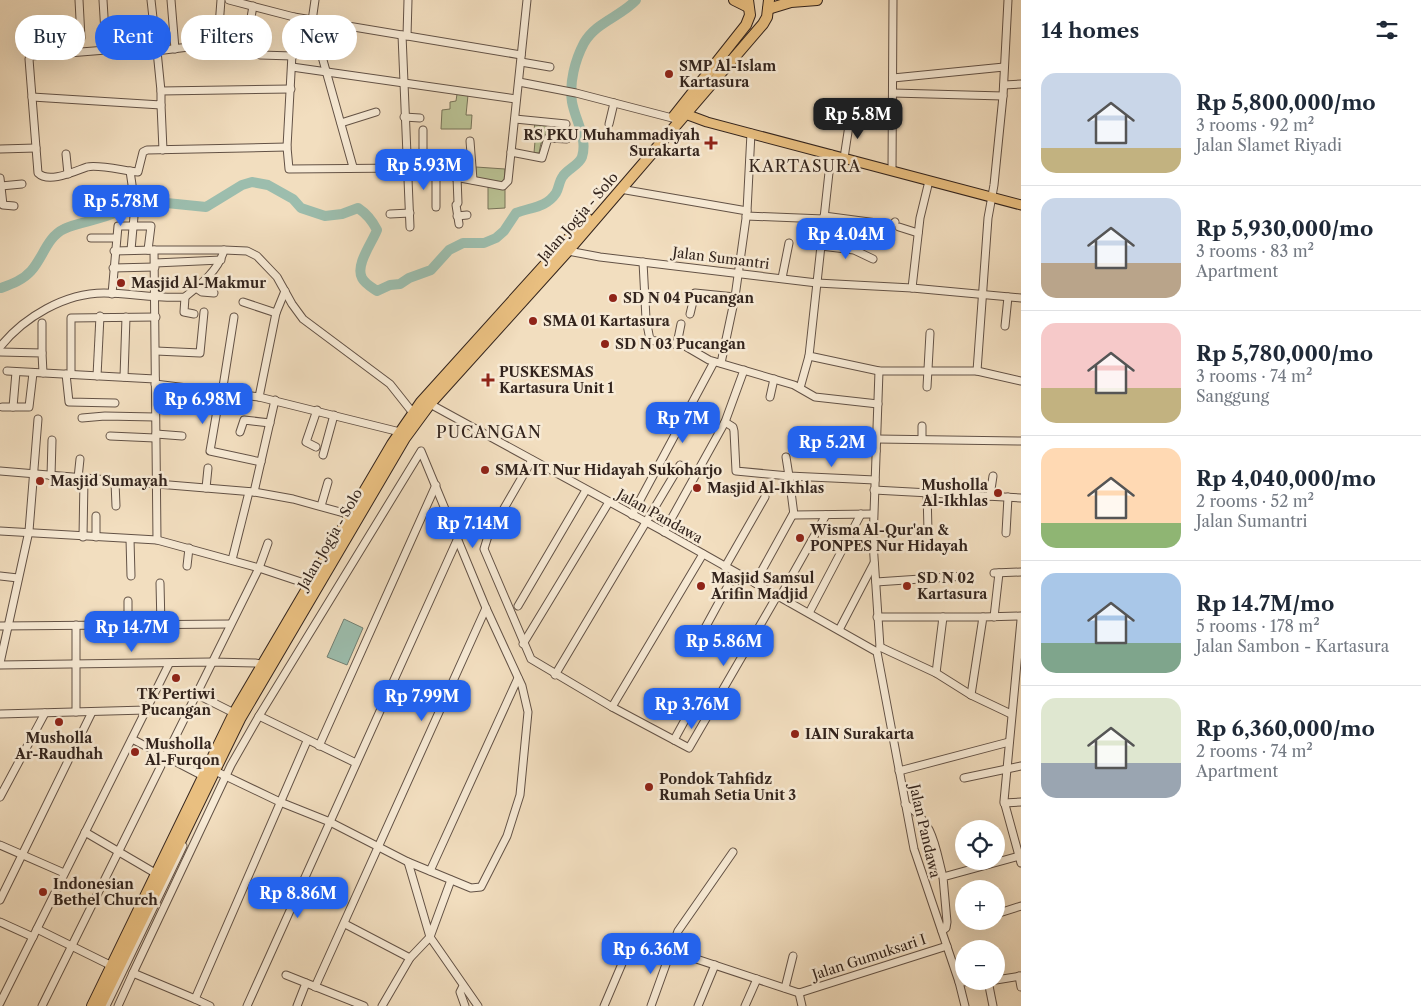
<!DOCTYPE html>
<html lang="en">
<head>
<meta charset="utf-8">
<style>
	body { margin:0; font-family:"Libre Caslon Text",serif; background:#f6f6f7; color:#1f2937; height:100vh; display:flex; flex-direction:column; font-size:19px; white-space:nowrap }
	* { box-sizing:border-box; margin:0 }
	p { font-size:16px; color:#747a83 }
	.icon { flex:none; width:28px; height:28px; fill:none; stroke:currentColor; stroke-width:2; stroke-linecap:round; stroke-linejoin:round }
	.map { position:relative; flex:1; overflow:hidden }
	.side { display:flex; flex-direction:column; background:#fff; width:400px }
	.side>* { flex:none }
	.guide { position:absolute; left:15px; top:15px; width:475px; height:45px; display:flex; gap:10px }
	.controls { position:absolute; left:955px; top:820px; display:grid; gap:10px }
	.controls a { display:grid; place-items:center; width:50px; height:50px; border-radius:50%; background:#fff; box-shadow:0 5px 20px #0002; font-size:25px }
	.price { position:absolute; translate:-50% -42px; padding:0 11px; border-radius:10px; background:#2563eb; color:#fff; font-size:16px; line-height:32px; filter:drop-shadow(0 1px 2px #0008) }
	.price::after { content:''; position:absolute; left:50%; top:30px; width:15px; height:11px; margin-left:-8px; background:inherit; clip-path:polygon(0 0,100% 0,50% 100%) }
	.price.active { background:#222; color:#fff }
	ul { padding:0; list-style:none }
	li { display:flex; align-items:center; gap:15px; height:125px; padding:0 20px }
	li+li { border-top:1px solid #e0e1e3 }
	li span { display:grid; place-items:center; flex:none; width:140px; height:100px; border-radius:15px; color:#555 }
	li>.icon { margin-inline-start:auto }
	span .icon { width:60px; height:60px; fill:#fffc; stroke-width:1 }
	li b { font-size:21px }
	h2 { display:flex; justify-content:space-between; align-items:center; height:60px; padding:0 20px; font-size:21px }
	.tag { padding:0 18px; border-radius:22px; background:#fff; box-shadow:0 5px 20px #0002; font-size:18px; line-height:45px }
	.tag.active { background:#2563eb; color:#fff }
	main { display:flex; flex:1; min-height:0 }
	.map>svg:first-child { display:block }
</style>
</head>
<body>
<main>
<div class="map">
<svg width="1021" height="1006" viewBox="0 0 1021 1006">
	<rect width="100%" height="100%" fill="#f2debf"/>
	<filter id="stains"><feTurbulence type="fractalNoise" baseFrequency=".004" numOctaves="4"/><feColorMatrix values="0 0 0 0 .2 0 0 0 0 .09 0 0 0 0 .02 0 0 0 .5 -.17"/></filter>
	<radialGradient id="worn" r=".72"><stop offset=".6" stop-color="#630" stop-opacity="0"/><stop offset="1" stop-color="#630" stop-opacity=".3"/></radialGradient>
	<g fill="#b9c193" stroke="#767258">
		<polygon points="457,94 468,95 466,115 472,115 471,129 441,129 442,110 450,109 450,102 456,101"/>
		<polygon points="535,121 547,123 545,143 541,143 539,153 534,153 535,141 533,141"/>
		<polygon points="476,167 505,169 504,182 476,179"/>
		<polygon points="488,187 505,188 505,208 488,209"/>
	</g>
	<polygon fill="#9cbdad" stroke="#728073" points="344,619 363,628 347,665 327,657"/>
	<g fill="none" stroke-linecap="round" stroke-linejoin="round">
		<path stroke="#9cbdad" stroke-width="10" d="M1 288C12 284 23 280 31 271 43 258 47 237 64 229 86 218 125 220 134 193L145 192 147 201 206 207 242 185 252 182 268 185 293 199 301 208 325 216 342 214 358 208C367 214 372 220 377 230 372 243 355 265 362 278 365 284 373 288 377 291L390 285 400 284 409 278 431 270 449 250 463 243H484L496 238 504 231 516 213C531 207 546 208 556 193 559 188 559 181 563 176 568 169 579 165 582 157 588 138 575 120 572 102 569 83 575 60 584 43 596 22 620 17 636 0"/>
		<g stroke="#635246" stroke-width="9">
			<g id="minor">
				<polyline points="79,0 81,38"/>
				<polyline points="103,0 106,50"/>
				<polyline points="151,0 153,18"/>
				<polyline points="171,0 175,49"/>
				<path d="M221 0 218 39 213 44 148 52 106 50 31 56 29 59 38 173C49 184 75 171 87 167 98 164 125 171 138 172L143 152 147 150 287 147"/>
				<polyline points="229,0 294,17 521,55"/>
				<polyline points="315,0 312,21 353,167"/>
				<polyline points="294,17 287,147 289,169 407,168 503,186 508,181 527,0"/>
				<polyline points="402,35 410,227"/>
				<polyline points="407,36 408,0"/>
				<polyline points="246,46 253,6"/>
				<polyline points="157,51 161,91"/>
				<polyline points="260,55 293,56"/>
				<polyline points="521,62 550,67"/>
				<polyline points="292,67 516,99"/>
				<polyline points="893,78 1004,67"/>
				<polyline points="519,82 576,93 676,119"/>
				<polyline points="1004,85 1021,84"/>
				<polyline points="893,93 1003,96"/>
				<polyline points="32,97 161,105 161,91 291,89"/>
				<polyline points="161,105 163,150"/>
				<polyline points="865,114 893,114"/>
				<polyline points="404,117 420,118"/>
				<polyline points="515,119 566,124"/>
				<polyline points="341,123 376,112"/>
				<polyline points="609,124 614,103"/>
				<polyline points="423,130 423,171"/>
				<polyline points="470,141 473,180"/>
				<polyline points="0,149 36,148"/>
				<polyline points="511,152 542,158 548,138 567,139"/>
				<polyline points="66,154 68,174"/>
				<polyline points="831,154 809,356 879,371 977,371 988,218 994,185 1003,96 1008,0"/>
				<polyline points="844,158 850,119"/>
				<polyline points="130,171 135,205 131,250"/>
				<polyline points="892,171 893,0"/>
				<polyline points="457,177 458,203 456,205 459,224"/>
				<polyline points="0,178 3,205 14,206"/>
				<polyline points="1,186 22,184"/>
				<polyline points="620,189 747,211"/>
				<polyline points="436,207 436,175"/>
				<polyline points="390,214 410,213"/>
				<polyline points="457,216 467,215"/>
				<polyline points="746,216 824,219"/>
				<polyline points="824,216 892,225 895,222"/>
				<polyline points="899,227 918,233"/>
				<polyline points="91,238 116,238"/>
				<polyline points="821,246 854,250 873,259"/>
				<polyline points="224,250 247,251 257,256 277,277 292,304 303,319 390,384 413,413"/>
				<polyline points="114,251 154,250 157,540"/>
				<polyline points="568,251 600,257 817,283 912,288 1021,298"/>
				<polyline points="643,262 646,319 650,340 685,346 709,360 794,385 815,397 878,404"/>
				<polyline points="155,263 221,260"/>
				<polyline points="113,268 155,267"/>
				<polyline points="782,278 789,243"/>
				<polyline points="196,288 202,292 214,293"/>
				<polyline points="912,288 920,218 929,181"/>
				<polyline points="112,294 118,226 151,226 148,250"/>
				<polyline points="185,297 184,312 194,314"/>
				<polyline points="243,302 276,313"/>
				<polyline points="690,314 695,293 735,297"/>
				<polyline points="42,323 42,353"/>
				<polyline points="1005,326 1008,297"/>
				<polyline points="677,344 681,324"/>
				<path d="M0 347C24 317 65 293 104 293 131 293 157 299 185 297 200 285 219 270 224 250H154"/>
				<polyline points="156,351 200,353 204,312"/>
				<polyline points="0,352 42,353 43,373"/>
				<polyline points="721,363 735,297 747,211 751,133"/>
				<polyline points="7,371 155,379"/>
				<polyline points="879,371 873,542 880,647"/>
				<polyline points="977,371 1021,381"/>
				<polyline points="66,374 69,402 115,403"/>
				<polyline points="71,374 71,318 156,317"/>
				<polyline points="97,376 100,316"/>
				<polyline points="124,377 126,317"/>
				<polyline points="155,384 259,397 400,432"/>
				<polyline points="927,387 930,333"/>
				<polyline points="800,388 809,356"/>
				<polyline points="220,393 210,451 261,462"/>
				<polyline points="222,393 234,317"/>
				<polyline points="259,397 276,313 285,291"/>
				<polyline points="770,397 774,379"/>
				<polyline points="430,404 661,530 877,652 914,849 959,982 965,1006"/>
				<polyline points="2,407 29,407 33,373"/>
				<polyline points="13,407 16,372"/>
				<polyline points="82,418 105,416 155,417"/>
				<polyline points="725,422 733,427 734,431 736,471 789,476 794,515 873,514"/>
				<polyline points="922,426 922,439"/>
				<polyline points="240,432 244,420 270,423"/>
				<polyline points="156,434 182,436"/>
				<polyline points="110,436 155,438"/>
				<polyline points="877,439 1021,441"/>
				<polyline points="316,447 306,442 317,410"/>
				<polyline points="845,451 876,451"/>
				<polyline points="323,455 334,415"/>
				<polyline points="786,457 789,476 875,480"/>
				<polyline points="532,460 488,536 484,549 531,659 612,707 689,748 777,596"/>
				<polyline points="0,471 254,492 293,499 351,515"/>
				<polyline points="51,476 52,440"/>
				<polyline points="78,478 80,459"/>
				<polyline points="115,482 116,506"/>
				<polyline points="206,488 208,468"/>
				<polyline points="874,490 1021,498"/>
				<polyline points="254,492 275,400"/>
				<polyline points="927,492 928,531"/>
				<polyline points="990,496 993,476"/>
				<polyline points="321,506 328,482"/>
				<polyline points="632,515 714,362"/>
				<polyline points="0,531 157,540 259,568 313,586"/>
				<polyline points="664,532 725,422 744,370"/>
				<polyline points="1006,533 1008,497"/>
				<polyline points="83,537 84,479"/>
				<polyline points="96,537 96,516"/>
				<polyline points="130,539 131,576"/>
				<polyline points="232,560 249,492"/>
				<polyline points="187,566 189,548"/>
				<polyline points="725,567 765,497"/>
				<polyline points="994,573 1021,572"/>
				<polyline points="0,576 18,578"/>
				<polyline points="876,582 965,576"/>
				<polyline points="160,583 161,626"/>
				<polyline points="755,583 793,514"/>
				<polyline points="780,597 826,515"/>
				<polyline points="518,606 586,490"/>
				<polyline points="809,613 861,514"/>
				<polyline points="877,617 983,617"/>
				<polyline points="994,617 999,573"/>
				<polyline points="1021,620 1004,801 1021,863"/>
				<polyline points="76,625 76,712"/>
				<polyline points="128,625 128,601"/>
				<polyline points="0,626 230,624"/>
				<polyline points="705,628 735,573"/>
				<polyline points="839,630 874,563"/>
				<polyline points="523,644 609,502"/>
				<polyline points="880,647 936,673 971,695 1011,714"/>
				<polyline points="0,663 29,531 38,419"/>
				<polyline points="0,665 211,662 255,663 265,665"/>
				<polyline points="936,673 943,617"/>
				<polyline points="555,675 680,465"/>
				<polyline points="196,694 234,713"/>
				<polyline points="971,695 983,617 1021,616"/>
				<polyline points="612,707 703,554"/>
				<polyline points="0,714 146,710"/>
				<polyline points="132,739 203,776"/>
				<polyline points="674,740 691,709"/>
				<polyline points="319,746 436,485"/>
				<polyline points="211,769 280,802 330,822 408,862 471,888 481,887 507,836 520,795 528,712 522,686 486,608 421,451 259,716 356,763"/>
				<polyline points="899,771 1009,742"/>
				<polyline points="964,778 1021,766"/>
				<polyline points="0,797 45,713"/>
				<polyline points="1004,803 1021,802"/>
				<path d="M905 804C934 822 935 847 943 877"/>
				<polyline points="85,832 155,873"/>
				<polyline points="0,845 64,873"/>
				<polyline points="408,862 430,937 451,880"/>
				<polyline points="430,871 518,678"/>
				<polyline points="0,900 92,712"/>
				<polyline points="996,914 1021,906"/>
				<polyline points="0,922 33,937"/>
				<polyline points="970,922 973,921"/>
				<polyline points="345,924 410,958"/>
				<polyline points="37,929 112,966"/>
				<polyline points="942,931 946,928 947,922 943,877 1019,856"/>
				<polyline points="286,975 364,1006"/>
				<polyline points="1019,976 1021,987"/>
				<polyline points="996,980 1021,976"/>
				<polyline points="988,981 993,1006"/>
				<polyline points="959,982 987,981"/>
				<polyline points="463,986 460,992 465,1006"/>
				<polyline points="315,987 486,608"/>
				<polyline points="785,988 793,956"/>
				<polyline points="799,993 947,946"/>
				<polyline points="799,993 802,1006"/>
				<polyline points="195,999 133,973 231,765 259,716"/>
				<polyline points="0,1003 169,664"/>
				<polyline points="42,1006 259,568 268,543"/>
				<polyline points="106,1006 183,846"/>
				<polyline points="118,1006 133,973"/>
				<polyline points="210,1006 195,999 307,741"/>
				<polyline points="247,1006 458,538"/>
				<polyline points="297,1006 306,983"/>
				<polyline points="382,1006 410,958 430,937 478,1006"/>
				<polyline points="604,1006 633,938 799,993"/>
				<polyline points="651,1006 678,931 733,852"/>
				<polyline points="698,1006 715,965"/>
				<polyline points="745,1006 757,979"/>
			</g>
		</g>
		<g stroke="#33241d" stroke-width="11">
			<polyline id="major" points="680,112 707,122 1021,205"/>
		</g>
		<g stroke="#33241d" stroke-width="12">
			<g id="highway">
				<polyline points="734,0 748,7"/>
				<polyline points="768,9 791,2 817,0"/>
				<polyline points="674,116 746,25 750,15 748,0"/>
				<polyline points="92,1006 234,713 392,444 421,402 587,218"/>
				<polyline points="100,1006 240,719 405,438 430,404 568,251 763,24 767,17 769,0"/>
			</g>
		</g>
		<use href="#minor" stroke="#f7ead5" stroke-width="7"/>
		<use href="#major" stroke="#e9bf80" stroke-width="9"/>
		<use href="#highway" stroke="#e9bf80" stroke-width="10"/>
	</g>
	<g fill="#8f2418" stroke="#f7ead5" stroke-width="2">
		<circle cx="669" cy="74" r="5"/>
		<path d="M708.5 135.5h5v5h5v5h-5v5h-5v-5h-5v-5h5z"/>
		<circle cx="121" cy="283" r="5"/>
		<circle cx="613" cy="298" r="5"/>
		<circle cx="533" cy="321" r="5"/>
		<circle cx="605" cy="344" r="5"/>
		<path d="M485.5 372.5h5v5h5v5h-5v5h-5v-5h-5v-5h5z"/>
		<circle cx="485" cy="470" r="5"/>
		<circle cx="40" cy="481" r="5"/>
		<circle cx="697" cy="488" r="5"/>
		<circle cx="998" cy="493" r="5"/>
		<circle cx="800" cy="538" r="5"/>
		<circle cx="701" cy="586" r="5"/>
		<circle cx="907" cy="586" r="5"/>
		<circle cx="176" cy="678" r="5"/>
		<circle cx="59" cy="722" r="5"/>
		<circle cx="795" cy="734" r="5"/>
		<circle cx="135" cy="752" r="5"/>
		<circle cx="649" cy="787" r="5"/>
		<circle cx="43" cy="892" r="5"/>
	</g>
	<g text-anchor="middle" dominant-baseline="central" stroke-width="5" stroke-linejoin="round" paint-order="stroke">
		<g font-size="14" font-weight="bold" fill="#33241d" stroke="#f7ead5" text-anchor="start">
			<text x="679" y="66">SMP Al-Islam<tspan x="679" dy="16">Kartasura</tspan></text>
			<text x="700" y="135" text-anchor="end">RS PKU Muhammadiyah<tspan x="700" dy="16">Surakarta</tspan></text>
			<text x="131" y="283">Masjid Al-Makmur</text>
			<text x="623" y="298">SD N 04 Pucangan</text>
			<text x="543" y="321">SMA 01 Kartasura</text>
			<text x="615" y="344">SD N 03 Pucangan</text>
			<text x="499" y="372">PUSKESMAS<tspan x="499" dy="16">Kartasura Unit 1</tspan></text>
			<text x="495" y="470">SMA IT Nur Hidayah Sukoharjo</text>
			<text x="50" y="481">Masjid Sumayah</text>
			<text x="988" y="485" text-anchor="end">Musholla<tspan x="988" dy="16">Al-Ikhlas</tspan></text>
			<text x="707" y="488">Masjid Al-Ikhlas</text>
			<text x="810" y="530">Wisma Al-Qur'an &amp;<tspan x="810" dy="16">PONPES Nur Hidayah</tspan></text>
			<text x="711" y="578">Masjid Samsul<tspan x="711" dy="16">Arifin Madjid</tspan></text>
			<text x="917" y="578">SD N 02<tspan x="917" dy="16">Kartasura</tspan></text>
			<text x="176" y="694" text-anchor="middle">TK Pertiwi<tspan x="176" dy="16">Pucangan</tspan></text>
			<text x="805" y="734">IAIN Surakarta</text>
			<text x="59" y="738" text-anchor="middle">Musholla<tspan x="59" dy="16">Ar-Raudhah</tspan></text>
			<text x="145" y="744">Musholla<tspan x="145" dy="16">Al-Furqon</tspan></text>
			<text x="659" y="779">Pondok Tahfidz<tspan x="659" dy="16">Rumah Setia Unit 3</tspan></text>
			<text x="53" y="884">Indonesian<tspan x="53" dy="16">Bethel Church</tspan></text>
		</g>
		<g font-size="14" fill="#33241d" stroke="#f7ead5">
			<text transform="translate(578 217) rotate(-49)">Jalan Jogja - Solo</text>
			<text transform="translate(721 258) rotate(7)">Jalan Sumantri</text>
			<text transform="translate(660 516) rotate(29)">Jalan Pandawa</text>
			<text transform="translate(330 539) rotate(-60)">Jalan Jogja - Solo</text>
			<text transform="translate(925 831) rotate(77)">Jalan Pandawa</text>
			<text transform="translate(869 957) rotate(-18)">Jalan Gumuksari I</text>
		</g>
		<g font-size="16" letter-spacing="1" fill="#33241d" stroke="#f7ead5">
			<text x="805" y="166">KARTASURA</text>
			<text x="489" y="432">PUCANGAN</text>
		</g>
	</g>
	<rect width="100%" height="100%" filter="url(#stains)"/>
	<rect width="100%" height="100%" fill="url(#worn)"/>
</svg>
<div class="controls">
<a><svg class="icon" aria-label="locate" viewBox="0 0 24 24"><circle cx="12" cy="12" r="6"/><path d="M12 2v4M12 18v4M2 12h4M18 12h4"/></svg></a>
<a>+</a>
<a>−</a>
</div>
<b class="price active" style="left:858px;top:140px">Rp 5.8M</b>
<b class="price" style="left:424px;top:191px">Rp 5.93M</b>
<b class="price" style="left:121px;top:227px">Rp 5.78M</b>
<b class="price" style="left:846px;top:260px">Rp 4.04M</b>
<b class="price" style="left:203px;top:425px">Rp 6.98M</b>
<b class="price" style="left:683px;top:444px">Rp 7M</b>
<b class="price" style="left:832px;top:468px">Rp 5.2M</b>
<b class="price" style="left:473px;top:549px">Rp 7.14M</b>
<b class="price" style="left:132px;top:653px">Rp 14.7M</b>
<b class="price" style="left:724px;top:667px">Rp 5.86M</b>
<b class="price" style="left:422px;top:722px">Rp 7.99M</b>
<b class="price" style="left:692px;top:730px">Rp 3.76M</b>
<b class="price" style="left:298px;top:919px">Rp 8.86M</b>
<b class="price" style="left:651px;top:975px">Rp 6.36M</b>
<div class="guide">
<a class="tag">Buy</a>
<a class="tag active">Rent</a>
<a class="tag">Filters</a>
<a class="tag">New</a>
</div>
</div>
<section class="side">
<h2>14 homes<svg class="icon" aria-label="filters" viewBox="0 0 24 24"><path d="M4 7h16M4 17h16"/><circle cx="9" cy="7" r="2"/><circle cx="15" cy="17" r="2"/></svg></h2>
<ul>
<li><span style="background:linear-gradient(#c9d6e8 75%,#c2b280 0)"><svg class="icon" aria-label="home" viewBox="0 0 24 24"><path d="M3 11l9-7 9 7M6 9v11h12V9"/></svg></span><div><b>Rp 5,800,000/mo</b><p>3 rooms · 92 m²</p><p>Jalan Slamet Riyadi</p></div></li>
<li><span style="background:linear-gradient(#c9d6e8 65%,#b9a48a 0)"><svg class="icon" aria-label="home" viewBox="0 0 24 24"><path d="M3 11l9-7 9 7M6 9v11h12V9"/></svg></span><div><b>Rp 5,930,000/mo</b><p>3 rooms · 83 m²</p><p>Apartment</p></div></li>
<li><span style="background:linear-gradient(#f6c9c9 65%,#c2b280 0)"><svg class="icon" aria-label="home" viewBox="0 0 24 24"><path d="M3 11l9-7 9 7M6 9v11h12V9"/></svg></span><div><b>Rp 5,780,000/mo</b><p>3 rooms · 74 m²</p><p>Sanggung</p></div></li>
<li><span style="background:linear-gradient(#ffd9b3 75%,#8fb573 0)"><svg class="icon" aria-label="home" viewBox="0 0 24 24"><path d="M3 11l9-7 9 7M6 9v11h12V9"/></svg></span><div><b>Rp 4,040,000/mo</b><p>2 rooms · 52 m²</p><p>Jalan Sumantri</p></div></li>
<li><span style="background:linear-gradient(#a9c7e8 70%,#7fa58c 0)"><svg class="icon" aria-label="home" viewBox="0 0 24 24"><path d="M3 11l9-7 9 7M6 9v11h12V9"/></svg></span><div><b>Rp 14.7M/mo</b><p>5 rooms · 178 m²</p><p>Jalan Sambon - Kartasura</p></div></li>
<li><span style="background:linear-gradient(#dfe7d0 65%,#9aa5b1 0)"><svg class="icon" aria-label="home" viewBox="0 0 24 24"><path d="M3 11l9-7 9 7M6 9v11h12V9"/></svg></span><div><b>Rp 6,360,000/mo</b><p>2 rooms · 74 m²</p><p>Apartment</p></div></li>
</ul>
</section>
</main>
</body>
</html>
